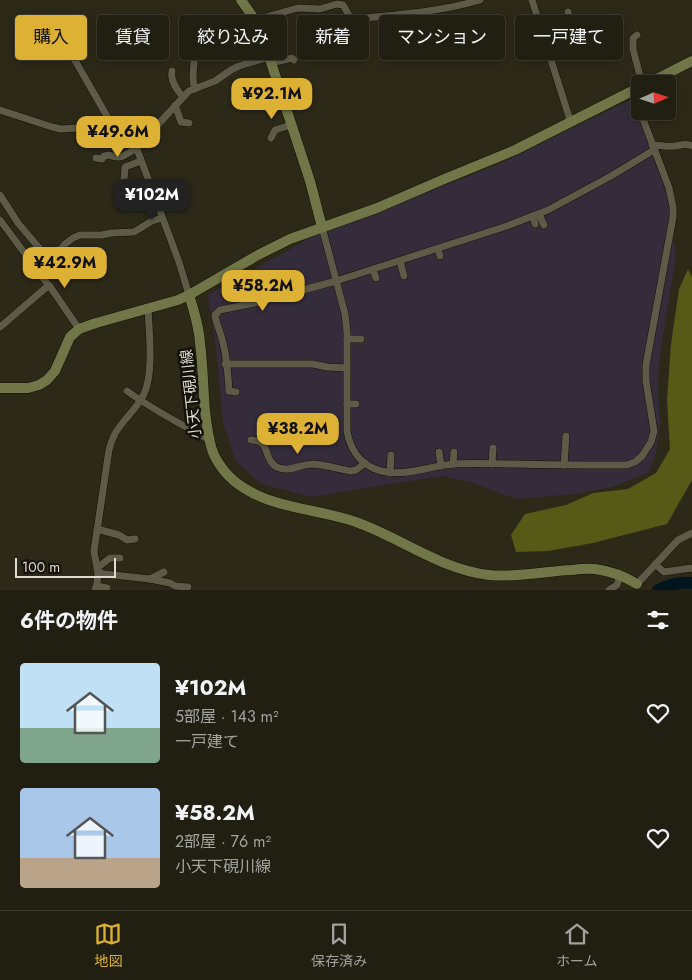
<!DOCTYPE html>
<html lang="ja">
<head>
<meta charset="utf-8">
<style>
	body { margin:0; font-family:Jost,"Noto Sans JP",sans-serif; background:#2d2c20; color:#f1f3f6; height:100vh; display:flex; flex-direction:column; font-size:19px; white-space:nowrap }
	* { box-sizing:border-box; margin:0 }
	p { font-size:16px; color:#a2a29f }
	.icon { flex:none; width:28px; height:28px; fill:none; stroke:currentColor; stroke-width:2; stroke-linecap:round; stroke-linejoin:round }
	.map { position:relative; height:590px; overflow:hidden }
	.drawer { display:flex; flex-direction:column; background:#211f12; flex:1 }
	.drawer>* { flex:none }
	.hud { position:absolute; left:15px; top:15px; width:662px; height:45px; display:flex; gap:10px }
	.needle { width:32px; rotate:87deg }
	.tools { position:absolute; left:631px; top:75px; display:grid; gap:10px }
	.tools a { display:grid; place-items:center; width:45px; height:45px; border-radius:5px; background:#211f12; box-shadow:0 2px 12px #0003,0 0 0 1px #3e3d32; font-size:25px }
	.scale { position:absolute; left:15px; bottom:12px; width:101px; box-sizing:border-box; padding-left:5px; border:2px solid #dddbd0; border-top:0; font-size:14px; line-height:18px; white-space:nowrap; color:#dddbd0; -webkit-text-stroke:4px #13110a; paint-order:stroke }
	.price { position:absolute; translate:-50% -42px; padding:0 11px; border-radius:10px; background:#ddb133; color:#111; font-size:16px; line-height:32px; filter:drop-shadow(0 1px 2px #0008) }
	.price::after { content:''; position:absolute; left:50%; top:30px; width:15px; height:11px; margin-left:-8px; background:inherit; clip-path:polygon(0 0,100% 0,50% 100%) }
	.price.selected { background:#222; color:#fff }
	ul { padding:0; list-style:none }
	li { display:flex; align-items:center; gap:15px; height:125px; padding:0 20px }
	li span { display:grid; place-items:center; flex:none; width:140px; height:100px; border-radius:5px; color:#555 }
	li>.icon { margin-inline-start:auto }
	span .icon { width:60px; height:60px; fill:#fffc; stroke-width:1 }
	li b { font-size:21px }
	h2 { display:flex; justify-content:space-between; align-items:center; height:60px; padding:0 20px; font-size:21px }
	.pill { padding:0 18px; border-radius:5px; background:#211f12; box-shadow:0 2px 12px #0003,0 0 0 1px #3e3d32; font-size:18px; line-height:45px }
	.pill.selected { background:#ddb133; color:#111 }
	.dock { display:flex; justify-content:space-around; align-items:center; height:70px; border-top:1px solid #3e3d32; background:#211f12; font-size:14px; color:#a2a29f }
	.dock a { display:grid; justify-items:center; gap:2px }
	.dock .selected { color:#ddb133 }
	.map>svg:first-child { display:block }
</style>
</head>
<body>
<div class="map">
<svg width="692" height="590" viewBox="0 0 692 590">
	<rect width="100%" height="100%" fill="#2c2918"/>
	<polygon fill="#342c3b" points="632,99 668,197 676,256 659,361 658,392 660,424 656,454 649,472 612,487 574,494 516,499 470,482 441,476 312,497 261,484 235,460 223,422 216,350 208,295 310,238 497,165"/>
	<polygon fill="#565a16" points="688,269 692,277 692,480 667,524 593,543 548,551 516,552 511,535 525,514 566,505 593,493 628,489 656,473 670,449 667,400 671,344 679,289"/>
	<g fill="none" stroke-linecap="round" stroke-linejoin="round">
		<path stroke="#00151d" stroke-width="12" d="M658 590C668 585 680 582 692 583"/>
		<g stroke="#141103" stroke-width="8">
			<g id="street">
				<polyline points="532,0 571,123"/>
				<path d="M255 20 298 8 320 9 337 4 343 5 350 17 354 19C396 15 440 12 480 0"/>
				<polyline points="637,35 633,38 633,49 642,84"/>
				<polyline points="545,41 571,33 568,12"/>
				<polyline points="69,50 111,123"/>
				<path d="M194 61C194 71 191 79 195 89"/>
				<polyline points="271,63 292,58 294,60"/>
				<path d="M172 71C170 81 177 90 183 97"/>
				<polyline points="632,91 640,111"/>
				<polyline points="175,105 181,122 189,123"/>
				<polyline points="0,110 52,127 61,129 78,128 96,123 119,122 134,141 179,262 189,295"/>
				<polyline points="667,111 668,115"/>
				<polyline points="271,138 275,130 291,125"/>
				<polyline points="134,141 151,132 189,91 215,81 231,70 239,66 269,57"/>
				<path d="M652 145C660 145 668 147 675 146 682 145 685 143 692 146"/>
				<path d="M96 158 102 159 104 156 109 155C122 160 125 155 136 148"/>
				<polyline points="124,179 125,167 141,161"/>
				<polyline points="0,195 18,223 51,262"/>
				<polyline points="539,214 544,225"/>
				<polyline points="533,216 535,224"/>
				<polyline points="0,220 46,282"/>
				<path d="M322 227 345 314 347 332V431C350 448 358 462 375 469 400 479 428 466 454 464 474 463 495 464 515 464 549 465 584 465 618 465H627L635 462 642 456 651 442 654 431 646 381V365L673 217V207L669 188 640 111"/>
				<polyline points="438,249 440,256"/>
				<polyline points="400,261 404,276"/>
				<polyline points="373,270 376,278"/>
				<polyline points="44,279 51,262 65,244 73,238 80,235 102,235 111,233 134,232 152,221 162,218"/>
				<polyline points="0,327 49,285 79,329"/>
				<polyline points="347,339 361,339"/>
				<polyline points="225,364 313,364 327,367 347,368"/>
				<path d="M127 391C153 410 182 425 210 440"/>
				<path d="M236 392 229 391C228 373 227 356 222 339 220 331 216 323 215 315L220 310 259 302 336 281 507 226 548 210 611 176 654 150"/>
				<polyline points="347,404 356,404"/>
				<path d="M251 440C271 440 263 458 275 466 286 474 301 464 313 464 325 465 339 469 351 471L356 470 365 463"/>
				<polyline points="439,452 441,466"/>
				<polyline points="453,464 454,452"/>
				<polyline points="492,464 493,448"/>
				<polyline points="564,465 566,436"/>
				<polyline points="390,473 391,455"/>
				<polyline points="97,529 119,535 127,540 135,539"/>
				<polyline points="655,564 664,572 692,568"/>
				<polyline points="97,568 110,558 120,558"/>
				<polyline points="99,572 104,574 150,579 170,583 175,586 188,587"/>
				<polyline points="150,579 164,572"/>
				<polyline points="637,584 678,540 692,533"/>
				<polyline points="97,586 107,588"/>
				<path d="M95 590C101 573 96 567 94 551L109 450C111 443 113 435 118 429 126 417 138 407 144 394 154 372 149 332 148 308"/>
				<polyline points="609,590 617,585 620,575"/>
			</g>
		</g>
		<g stroke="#141103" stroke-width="11">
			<g id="secondary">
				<polyline points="241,0 255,20 262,35 310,181 322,227"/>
				<polyline points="647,84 692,61"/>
				<path d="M189 295C194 311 199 326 200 343 203 365 203 388 205 411 207 425 208 441 214 455 222 471 235 484 251 492 282 509 322 510 356 522 401 538 440 569 489 575 517 578 545 571 572 570 579 569 587 568 595 569 610 571 624 576 637 584"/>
				<polyline points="0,388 28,388 39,385 47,380 55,371 70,337 79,329 96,323 178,300 189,295 258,255 290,239 377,208 442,180 515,150 640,87"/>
			</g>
		</g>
		<use href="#street" stroke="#5e5a48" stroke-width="7"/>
		<use href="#secondary" stroke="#707647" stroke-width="10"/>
	</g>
	<g text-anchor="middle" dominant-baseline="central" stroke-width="5" stroke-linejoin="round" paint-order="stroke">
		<g font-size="15" fill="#dddbd0" stroke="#13110a">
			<text transform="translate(191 394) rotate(-96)">小天下硯川線</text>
		</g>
	</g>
</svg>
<div class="tools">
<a><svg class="needle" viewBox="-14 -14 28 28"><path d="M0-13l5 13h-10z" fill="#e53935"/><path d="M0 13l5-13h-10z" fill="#a2a29f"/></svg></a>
</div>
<div class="scale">100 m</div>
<b class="price" style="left:272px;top:120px">¥92.1M</b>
<b class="price" style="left:118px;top:158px">¥49.6M</b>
<b class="price selected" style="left:152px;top:221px">¥102M</b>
<b class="price" style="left:65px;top:289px">¥42.9M</b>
<b class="price" style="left:263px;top:312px">¥58.2M</b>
<b class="price" style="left:298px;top:455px">¥38.2M</b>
<div class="hud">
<a class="pill selected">購入</a>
<a class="pill">賃貸</a>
<a class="pill">絞り込み</a>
<a class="pill">新着</a>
<a class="pill">マンション</a>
<a class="pill">一戸建て</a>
</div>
</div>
<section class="drawer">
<h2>6件の物件<svg class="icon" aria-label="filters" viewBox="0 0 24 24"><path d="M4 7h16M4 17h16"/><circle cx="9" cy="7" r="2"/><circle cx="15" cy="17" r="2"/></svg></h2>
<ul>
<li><span style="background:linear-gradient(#bfe0f5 65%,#7fa58c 0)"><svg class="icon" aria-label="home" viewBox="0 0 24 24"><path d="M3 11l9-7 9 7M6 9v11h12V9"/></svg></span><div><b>¥102M</b><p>5部屋 · 143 m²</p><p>一戸建て</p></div><svg class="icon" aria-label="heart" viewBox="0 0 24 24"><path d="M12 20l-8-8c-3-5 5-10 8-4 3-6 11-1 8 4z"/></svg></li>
<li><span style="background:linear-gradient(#a9c7e8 70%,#b9a48a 0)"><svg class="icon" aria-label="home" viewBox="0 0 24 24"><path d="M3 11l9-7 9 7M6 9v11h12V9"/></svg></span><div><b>¥58.2M</b><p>2部屋 · 76 m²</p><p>小天下硯川線</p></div><svg class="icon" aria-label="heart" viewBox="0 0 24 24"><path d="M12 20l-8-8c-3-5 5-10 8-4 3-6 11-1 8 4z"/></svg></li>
</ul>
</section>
<nav class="dock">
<a class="selected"><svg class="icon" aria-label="map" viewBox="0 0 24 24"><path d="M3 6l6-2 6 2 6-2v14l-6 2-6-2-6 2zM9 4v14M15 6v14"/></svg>地図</a>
<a><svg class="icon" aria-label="saved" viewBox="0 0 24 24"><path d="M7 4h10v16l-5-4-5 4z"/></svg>保存済み</a>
<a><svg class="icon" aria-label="home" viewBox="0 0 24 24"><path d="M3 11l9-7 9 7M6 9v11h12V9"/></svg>ホーム</a>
</nav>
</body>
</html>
